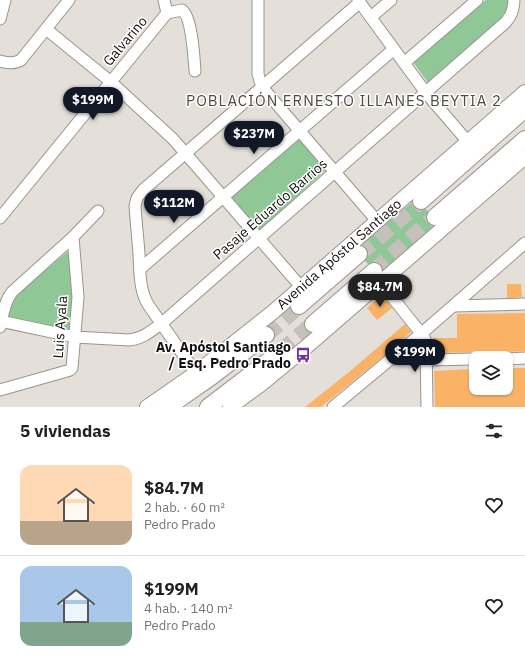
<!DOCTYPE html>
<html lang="es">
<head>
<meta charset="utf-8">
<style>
	body { margin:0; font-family:"IBM Plex Sans",sans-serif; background:#f2f2f2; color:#202124; height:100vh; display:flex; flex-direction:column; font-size:15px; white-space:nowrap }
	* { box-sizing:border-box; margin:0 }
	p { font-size:13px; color:#757577 }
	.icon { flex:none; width:22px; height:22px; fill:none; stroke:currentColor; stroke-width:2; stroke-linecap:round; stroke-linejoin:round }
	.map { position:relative; height:407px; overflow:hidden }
	.panel { display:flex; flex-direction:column; background:#fff; flex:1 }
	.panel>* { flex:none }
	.controls { position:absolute; left:469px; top:351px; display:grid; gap:8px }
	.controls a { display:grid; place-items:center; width:44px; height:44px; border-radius:8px; background:#fff; box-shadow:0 1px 3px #0004; font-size:20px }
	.price { position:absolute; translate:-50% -34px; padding:0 9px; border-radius:14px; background:#111827; color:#fff; font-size:13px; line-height:26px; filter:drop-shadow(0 1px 2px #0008) }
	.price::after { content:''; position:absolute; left:50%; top:24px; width:12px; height:9px; margin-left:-6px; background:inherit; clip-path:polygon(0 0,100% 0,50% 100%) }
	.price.active { background:#222; color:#fff }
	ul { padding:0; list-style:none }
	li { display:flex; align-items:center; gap:12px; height:100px; padding:0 20px }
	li+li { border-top:1px solid #e0e0e0 }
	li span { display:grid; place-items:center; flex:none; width:112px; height:80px; border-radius:12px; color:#555 }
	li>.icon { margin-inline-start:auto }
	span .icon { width:48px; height:48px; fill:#fffc; stroke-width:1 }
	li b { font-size:17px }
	h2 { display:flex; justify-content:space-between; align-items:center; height:48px; padding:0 20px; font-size:17px }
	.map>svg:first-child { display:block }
</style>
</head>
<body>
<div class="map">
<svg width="525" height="407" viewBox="0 0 525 407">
	<rect width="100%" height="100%" fill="#e4dfd8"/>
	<g fill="#90c797">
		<polygon points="486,0 508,0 507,9 501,18 429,84 413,62"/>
		<polygon points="301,138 327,169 259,231 231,196"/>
		<polygon points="417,198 440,226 381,278 355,250"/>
		<polygon points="67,252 71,255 74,290 71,331 6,318 11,299"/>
	</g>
	<g fill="#fab366">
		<polygon points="507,284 521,284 522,297 507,298"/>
		<polygon points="382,295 392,308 377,320 367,308"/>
		<polygon points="525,313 525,351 487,353 476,352 433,353 433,338 457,338 457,314"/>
		<polygon points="405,324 411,332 385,355 321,407 305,407 349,372"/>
		<polygon points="506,368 525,368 525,407 435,407 434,371 471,369 472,394 502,394 506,393"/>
	</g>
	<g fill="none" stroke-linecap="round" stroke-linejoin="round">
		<g stroke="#c5c0ba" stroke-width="16" stroke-dasharray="16 8" stroke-linecap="butt">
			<polyline points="359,254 421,201"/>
			<polyline points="374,271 435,217"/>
			<polyline points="266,335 299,306"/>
			<polyline points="280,352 313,324"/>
		</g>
		<g stroke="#99948d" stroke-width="13">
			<g id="minor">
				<polyline points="164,0 167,13"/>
				<polyline points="258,0 258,74 260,81 262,87 377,221"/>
				<polyline points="358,0 426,93 468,142"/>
				<path d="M167 13 182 10C192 17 194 58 195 71"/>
				<polyline points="371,17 391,0"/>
				<polyline points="0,19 5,0"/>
				<polyline points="46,29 111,82 173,139 301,287"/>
				<path d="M0 61C8 63 14 64 21 60L69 0"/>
				<polyline points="404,63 477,0"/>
				<polyline points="0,218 167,13"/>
				<polyline points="140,269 394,49"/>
				<polyline points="380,282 424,337 426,343 427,407"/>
				<polyline points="453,306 525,304"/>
				<path d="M0 321 75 337 129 340C142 339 151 331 161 324L506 22C512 15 514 9 514 0"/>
				<path d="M0 327C3 315 4 302 12 292L73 237 98 211"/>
				<polyline points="506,359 525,358"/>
				<polyline points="426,360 476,359"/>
				<path d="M196 373 149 306C139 291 140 271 139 254 138 238 136 222 135 206L137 198 143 190 262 87 360 2"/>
				<polyline points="0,390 67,371 70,370 72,368 78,297 73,237"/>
				<polyline points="333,407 422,333 525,243"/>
			</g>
		</g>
		<g stroke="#99948d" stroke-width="16">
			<g id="major">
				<polyline points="147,407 196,373 273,312 525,92"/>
				<polyline points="230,407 260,385 305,348 525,157"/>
			</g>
		</g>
		<g stroke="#99948d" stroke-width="18">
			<g id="highway">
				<polyline points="421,201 525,109"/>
				<polyline points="435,217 525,139"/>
				<polyline points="299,306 359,254"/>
				<polyline points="313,324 374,271"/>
				<polyline points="168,407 211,377 266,335"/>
				<polyline points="208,407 280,352"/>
			</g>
		</g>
		<use href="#minor" stroke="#fff" stroke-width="11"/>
		<use href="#major" stroke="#fff" stroke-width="14"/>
		<use href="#highway" stroke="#fff" stroke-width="16"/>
	</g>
	<defs>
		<g id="bus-bare" transform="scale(1.2)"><path d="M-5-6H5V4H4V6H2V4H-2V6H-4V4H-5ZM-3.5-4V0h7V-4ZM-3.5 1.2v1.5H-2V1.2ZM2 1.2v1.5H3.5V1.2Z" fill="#7a2c9d" stroke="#fff" stroke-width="2.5" paint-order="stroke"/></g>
	</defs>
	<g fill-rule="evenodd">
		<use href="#bus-bare" x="303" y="355"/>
	</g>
	<g text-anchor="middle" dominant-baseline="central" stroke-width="3" stroke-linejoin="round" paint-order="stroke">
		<g font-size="14" fill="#13110f" stroke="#fff">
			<text transform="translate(125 41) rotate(-50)">Galvarino</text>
			<text transform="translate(270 209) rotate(-41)">Pasaje Eduardo Barrios</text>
			<text transform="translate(339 254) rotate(-41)">Avenida Apóstol Santiago</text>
			<text transform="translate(60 327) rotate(-86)">Luis Ayala</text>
		</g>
		<g font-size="14" font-weight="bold" fill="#13110f" stroke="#fff" text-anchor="end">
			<text x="291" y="347">Av. Apóstol Santiago<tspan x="291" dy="16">/ Esq. Pedro Prado</tspan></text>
		</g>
		<g font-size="15" letter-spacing="1" fill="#4d4943" stroke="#fff">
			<text x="344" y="100">POBLACIÓN ERNESTO ILLANES BEYTIA 2</text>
		</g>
	</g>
</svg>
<div class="controls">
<a><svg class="icon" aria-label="layers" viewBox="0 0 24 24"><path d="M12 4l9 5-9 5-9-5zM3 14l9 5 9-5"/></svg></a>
</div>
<b class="price" style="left:93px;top:121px">$199M</b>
<b class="price" style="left:254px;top:155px">$237M</b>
<b class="price" style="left:174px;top:224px">$112M</b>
<b class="price active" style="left:380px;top:308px">$84.7M</b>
<b class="price" style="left:415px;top:373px">$199M</b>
</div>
<section class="panel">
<h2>5 viviendas<svg class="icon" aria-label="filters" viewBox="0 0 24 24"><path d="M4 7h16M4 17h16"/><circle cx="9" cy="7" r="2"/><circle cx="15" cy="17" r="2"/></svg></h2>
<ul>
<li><span style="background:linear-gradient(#ffd9b3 70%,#b9a48a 0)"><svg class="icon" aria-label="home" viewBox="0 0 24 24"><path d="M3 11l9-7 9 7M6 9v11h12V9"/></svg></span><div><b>$84.7M</b><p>2 hab. · 60 m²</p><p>Pedro Prado</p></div><svg class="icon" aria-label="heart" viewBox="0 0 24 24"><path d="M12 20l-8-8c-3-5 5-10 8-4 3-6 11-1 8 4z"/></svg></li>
<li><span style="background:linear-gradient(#a9c7e8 70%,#7fa58c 0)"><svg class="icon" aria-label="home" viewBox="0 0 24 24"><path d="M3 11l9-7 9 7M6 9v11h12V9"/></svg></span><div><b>$199M</b><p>4 hab. · 140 m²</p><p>Pedro Prado</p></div><svg class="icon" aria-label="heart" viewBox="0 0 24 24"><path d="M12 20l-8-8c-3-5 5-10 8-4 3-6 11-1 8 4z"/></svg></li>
</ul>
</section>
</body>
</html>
